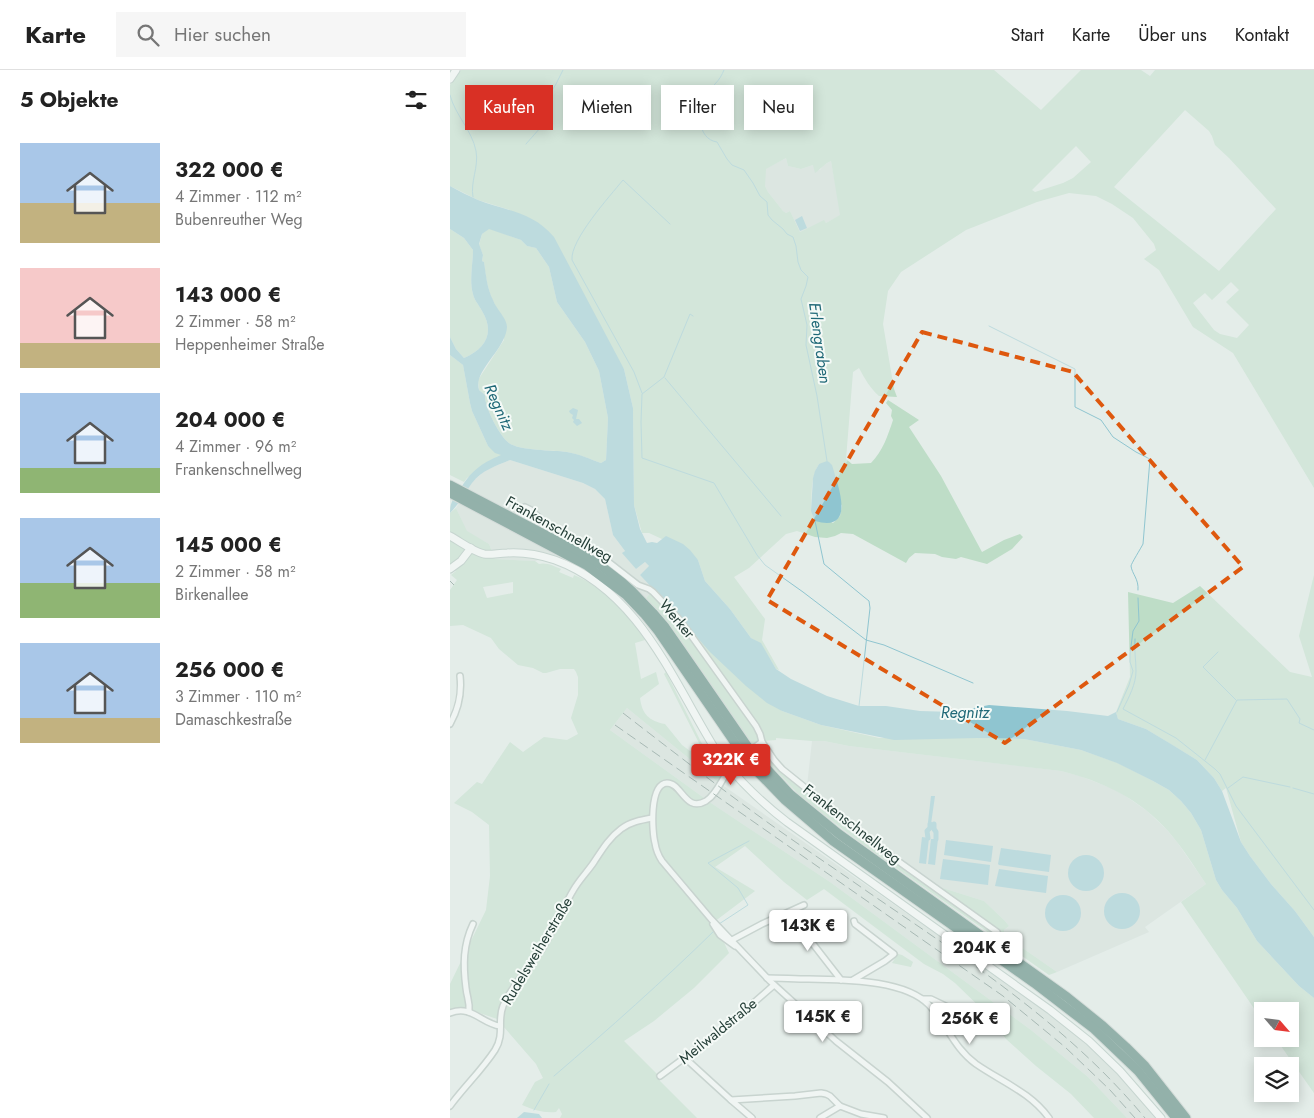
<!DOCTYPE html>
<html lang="de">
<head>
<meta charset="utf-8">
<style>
	body { margin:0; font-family:Jost,sans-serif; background:#f6f6f6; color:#222; height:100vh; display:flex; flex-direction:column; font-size:19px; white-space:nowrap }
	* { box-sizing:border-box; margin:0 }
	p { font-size:16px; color:#767676 }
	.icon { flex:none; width:28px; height:28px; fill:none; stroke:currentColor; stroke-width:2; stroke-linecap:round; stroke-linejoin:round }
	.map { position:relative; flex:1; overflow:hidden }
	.details { display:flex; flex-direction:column; background:#fff; width:450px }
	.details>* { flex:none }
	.banner { position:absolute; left:15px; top:15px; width:475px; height:45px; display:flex; gap:10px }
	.needle { width:32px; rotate:118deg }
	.buttons { position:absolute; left:804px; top:932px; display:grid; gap:10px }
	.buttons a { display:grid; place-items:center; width:45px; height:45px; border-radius:0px; background:#fff; box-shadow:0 2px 12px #0003; font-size:25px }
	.price { position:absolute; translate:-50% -42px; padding:0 11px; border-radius:5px; background:#fff; color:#222; font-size:16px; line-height:32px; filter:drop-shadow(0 1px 2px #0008) }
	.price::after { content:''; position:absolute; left:50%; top:30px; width:15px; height:11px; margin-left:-8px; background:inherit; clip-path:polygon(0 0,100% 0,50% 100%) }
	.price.current { background:#d93025; color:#fff }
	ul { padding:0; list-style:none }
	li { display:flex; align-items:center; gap:15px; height:125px; padding:0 20px }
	li span { display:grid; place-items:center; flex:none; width:140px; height:100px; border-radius:0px; color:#555 }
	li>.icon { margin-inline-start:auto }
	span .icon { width:60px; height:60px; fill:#fffc; stroke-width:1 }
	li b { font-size:21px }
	h2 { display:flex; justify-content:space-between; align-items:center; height:60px; padding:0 20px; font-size:21px }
	.tag { padding:0 18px; border-radius:0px; background:#fff; box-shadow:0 2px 12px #0003; font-size:18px; line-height:45px }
	.tag.current { background:#d93025; color:#fff }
	header { display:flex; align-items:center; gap:30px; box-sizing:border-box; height:70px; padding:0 25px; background:#fff; border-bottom:1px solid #e0e0e0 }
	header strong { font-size:24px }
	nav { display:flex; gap:28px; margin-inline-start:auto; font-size:18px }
	.search { width:350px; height:45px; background:#f6f6f6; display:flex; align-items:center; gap:12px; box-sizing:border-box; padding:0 18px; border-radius:0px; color:#767676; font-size:19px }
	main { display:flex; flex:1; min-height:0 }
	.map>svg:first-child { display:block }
</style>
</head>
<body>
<header>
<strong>Karte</strong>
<div class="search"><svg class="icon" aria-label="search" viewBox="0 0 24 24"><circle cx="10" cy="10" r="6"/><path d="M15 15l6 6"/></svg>Hier suchen</div>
<nav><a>Start</a><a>Karte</a><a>Über uns</a><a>Kontakt</a></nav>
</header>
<main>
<section class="details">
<h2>5 Objekte<svg class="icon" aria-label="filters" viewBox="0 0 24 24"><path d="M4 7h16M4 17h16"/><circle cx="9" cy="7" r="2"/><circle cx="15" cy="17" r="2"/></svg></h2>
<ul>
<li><span style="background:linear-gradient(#a9c7e8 60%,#c2b280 0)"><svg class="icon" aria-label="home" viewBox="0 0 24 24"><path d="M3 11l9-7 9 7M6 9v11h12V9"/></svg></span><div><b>322 000 €</b><p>4 Zimmer · 112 m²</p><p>Bubenreuther Weg</p></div></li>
<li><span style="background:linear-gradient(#f6c9c9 75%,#c2b280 0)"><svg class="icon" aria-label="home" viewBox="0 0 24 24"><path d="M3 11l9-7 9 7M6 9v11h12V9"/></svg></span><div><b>143 000 €</b><p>2 Zimmer · 58 m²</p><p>Heppenheimer Straße</p></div></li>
<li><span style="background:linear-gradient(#a9c7e8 75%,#8fb573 0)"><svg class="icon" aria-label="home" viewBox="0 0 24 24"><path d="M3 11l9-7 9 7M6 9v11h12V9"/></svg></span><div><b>204 000 €</b><p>4 Zimmer · 96 m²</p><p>Frankenschnellweg</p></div></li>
<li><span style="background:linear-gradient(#a9c7e8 65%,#8fb573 0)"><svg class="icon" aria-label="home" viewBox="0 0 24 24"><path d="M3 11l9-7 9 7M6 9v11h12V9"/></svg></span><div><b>145 000 €</b><p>2 Zimmer · 58 m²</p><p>Birkenallee</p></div></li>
<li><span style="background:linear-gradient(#a9c7e8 75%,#c2b280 0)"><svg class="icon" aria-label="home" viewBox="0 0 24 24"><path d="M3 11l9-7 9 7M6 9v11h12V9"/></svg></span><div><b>256 000 €</b><p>3 Zimmer · 110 m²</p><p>Damaschkestraße</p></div></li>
</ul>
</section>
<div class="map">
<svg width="864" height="1048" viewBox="0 0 864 1048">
	<rect width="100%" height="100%" fill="#e4ede9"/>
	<g fill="#d2ddd8">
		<polygon points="336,88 338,96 351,99 363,95 370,100 374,95 381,91 391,145 376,153 374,151 350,162 340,141 336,143 333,141 318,122 315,116 315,99"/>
		<polygon points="60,390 133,413 145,419 155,429 163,465 175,481 173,483 186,499 195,492 200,497 190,505 204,519 196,528 181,513 151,490 131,478 85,491 45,489 39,474 17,462 6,438 23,411 36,400"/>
		<polygon points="177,638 268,712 598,942 636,974 667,1004 706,1048 677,1048 638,1007 581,960 380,812 261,733 160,660"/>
		<polygon points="362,671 374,671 399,676 595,699 611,701 630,706 661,718 674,725 697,741 716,759 727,772 756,814 695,857 699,862 607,902 554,865 554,860 559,856 555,851 534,831 483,815 430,776 357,716"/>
	</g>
	<g fill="#beddc7" fill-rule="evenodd">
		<path d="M11 0H544L591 40 631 0H691L700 6 705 0H864V418L783 283 743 257 709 200 694 189 706 180 704 174 683 148 662 134 646 126 619 123 587 132 516 160 451 202 438 221 433 254 444 319 447 327 429 326C420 318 415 309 409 298L403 302 396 389 402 394 421 393C433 381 438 365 443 350L441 346 442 340 436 333 438 330 469 350 459 357 491 406 532 482 554 470 570 464 573 467 562 479 537 494 511 487 506 489 492 487 485 484 465 483 459 488 456 493 403 464 391 463 385 466 377 468 365 467 347 461 336 464 299 498 284 507 315 549 312 570 329 600 326 599 311 574 301 568 280 539 255 511 248 490 212 469 199 463H192L184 435 183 338 174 299 60 140 28 130 0 116V15ZM735 40 759 61 762 66 765 75 779 88 826 139 769 201 664 117ZM626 76 641 92 623 108 613 113 585 122 582 120ZM336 88 338 96 351 99 363 95 365 103C371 99 374 94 381 91L390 145 376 153 374 150 350 162 340 141 336 143 333 141 318 122 315 116 316 99ZM781 212 789 220 776 232 799 255 787 268 770 264 764 260 743 233 755 223 762 230ZM369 394 392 436 390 446 383 453 361 441C362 425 360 408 369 394Z"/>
		<path d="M39 158 71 170 77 176 86 178 99 197 107 232 135 272 149 301 158 348 156 390 151 393C140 389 128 384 117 382 103 380 70 381 59 373 50 367 34 336 35 325L29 320 28 310 54 270 53 247C40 232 36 212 34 192L32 191 33 185 29 175 32 164Z"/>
		<path d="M0 159 14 168 23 180C23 193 19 212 23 224 24 230 29 235 32 241 45 262 36 279 14 288L6 279 0 267Z"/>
		<polygon points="0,285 13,295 20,333 22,341 38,376 52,385 17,408 14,412 0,405"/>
		<path d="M6 438 17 461 39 474 45 489 85 491 89 494C96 492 104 496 111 499L109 502 123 508 124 505C151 515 180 547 195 570L185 573 191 609 206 602 209 614 190 628C192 644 199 651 215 654L232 675 240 681 250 675 214 604 216 602 251 672 272 703 268 712 177 638 160 660 261 733 380 812 581 960 638 1007 677 1048H644L621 1024 586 996 556 969 540 947 505 913 493 904 474 894 374 819 357 830 334 812 295 776 265 797 305 821 264 852 279 883 244 918 204 951 174 971 207 1004 210 1011 247 1048H110L112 1044 109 1038 106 1042C93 1043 84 1040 72 1035L85 1012 93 1008 86 994 47 949 21 940 0 941V914L36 840 40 806 39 755 22 742 4 733 27 712 32 714 60 672 73 682 94 667 117 670 128 664 121 648 128 625V607L126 602 124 599H110L96 603H93L83 598 68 595 49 579 41 568 13 555 0 556V520L7 510 1 505 6 501 0 496V443ZM63 512V523L37 528 33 517Z"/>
		<polygon points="864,505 864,867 845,841 821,814 800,786 791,772 776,718 772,721 764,708 747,690 696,659 668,649 666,642 680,607 678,522 723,533 750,516 840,602 862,607 849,566"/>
		<path d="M204 519 223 540 332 641 371 655 429 668H527L574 669 631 680 668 693 703 711 719 720 731 731 741 743 751 760 766 810 772 820 787 838 807 871 849 916 864 928V1023L826 969H840V941H812V950L731 832 756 814C744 796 732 777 718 761 690 729 652 711 611 701L399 676 374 671H362L326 668V670L314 671 328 693 428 775 483 815 534 831 555 851 559 856 554 860V865L607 902 599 905 408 771 351 727 304 677 219 554 196 528Z"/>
		<polygon points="448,884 452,885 463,892 461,897 442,893"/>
	</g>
	<g fill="#8fc5d0" fill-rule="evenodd">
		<path d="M0 116C9 121 19 126 28 130 57 141 83 142 104 167L174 299 183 338 184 435 190 459 197 473 202 472 207 473 216 466 233 474 240 480 248 490 255 511 280 539 301 568 311 573 326 599 341 609 377 626 409 636H436L470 641 504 642 539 635 617 641 658 646 666 642 668 649 696 659 721 674 747 690 764 708 772 721 791 772 800 786 821 814 845 841 864 867V928L849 916 807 871 787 838 772 820 766 810 751 760 741 743 731 731 719 720 703 711 667 693 631 680 574 669 527 668 444 670 371 655 332 641 317 633 296 616 260 582 223 540 190 505 199 496 195 492 186 499 172 483 175 481 163 465 155 429 145 419 133 413 60 390C46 396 32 400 22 413 15 423 9 434 0 443 0 432 3 430 9 421 21 401 30 394 51 385L45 383 38 376 22 341 20 333 13 295 0 285V267L6 279 14 288C36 279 45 262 32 241 29 235 24 230 23 224 19 211 23 193 23 180L14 168 0 159ZM39 159 71 170 77 176 86 178 99 197 107 232 135 272 149 301 158 348 156 390 151 393C140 389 129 384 117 382 103 380 70 381 59 373 50 367 34 336 35 325L29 320C28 316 28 312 29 309 35 292 56 275 57 257 57 248 46 239 43 230 37 218 36 205 34 192L32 191 33 185 29 174 32 164Z"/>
		<polygon points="352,146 357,158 350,161 345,150"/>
		<polygon points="123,338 128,340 126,349 129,349 132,353 127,356 123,352 124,350 122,348 123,345 120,343 119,341"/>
		<path d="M377 391 379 392 382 395C388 416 407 463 365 451L361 441 363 408 365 401 369 394Z"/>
		<polygon points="481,726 485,726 481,754 478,752"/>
		<polygon points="472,767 479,768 476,794 469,793"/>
		<polygon points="481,769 488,769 485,795 478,794"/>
		<polygon points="496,770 543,776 541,792 494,785"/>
		<polygon points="551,778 601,785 599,802 549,795 548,794"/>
		<circle cx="636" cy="803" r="18"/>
		<polygon points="493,789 540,795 538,815 490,809"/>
		<polygon points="549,799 598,806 596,823 545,816"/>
		<circle cx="672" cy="841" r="18"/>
		<circle cx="613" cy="843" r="18"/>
		<polygon points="74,1042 89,1044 92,1048 67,1048"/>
	</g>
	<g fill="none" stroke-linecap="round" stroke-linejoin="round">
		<g stroke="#8fc5d0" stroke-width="1">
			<path d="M274 0C272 5 269 10 265 14 262 18 257 19 254 25 247 40 247 69 267 72L277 89 282 95 294 100 303 113 310 126 317 132 318 145 322 150 333 159 337 164 343 167 346 176 348 192 351 200 358 207 356 216 351 229 357 255 356 275 367 326 377 391"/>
			<path d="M0 25C5 45 22 60 26 81 29 97 20 112 23 127"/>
			<polyline points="76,74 91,57 92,55 86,46 106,14 113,0"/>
			<polyline points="243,246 240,244 214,307 192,324 191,352 192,388 264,413 307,485 315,495 353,522 416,570 434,575 523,613"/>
			<path d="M539 256 625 299V337L651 350 663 367 686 382 700 389 693 474C691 478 681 494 681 496 682 504 689 509 688 520"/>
			<polyline points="215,308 331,446"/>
			<path d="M192 323 184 302 122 190C120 170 160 126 173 110L220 154"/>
			<polyline points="365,451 374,494 414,527 419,531 420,538 409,636"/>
			<path d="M685 569C684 580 686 590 686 601 686 614 679 627 673 639L726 668 765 699 770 704 786 736 864 840"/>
			<polyline points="768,582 753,597 786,630"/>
			<polyline points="667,642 679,615 683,601 680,592 680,584 683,561 689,551 688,528"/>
			<polyline points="755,690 787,630 837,629 850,649 849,653 864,660"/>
			<polyline points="778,718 793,707 840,717"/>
			<polyline points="843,718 864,724"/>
			<polyline points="269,854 298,835 288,818 258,793 299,771"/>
			<path d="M104 1006C159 959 213 911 264 861"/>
			<polyline points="84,1040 99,1014"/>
		</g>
		<g stroke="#8fc5d0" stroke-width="5">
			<polyline points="484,754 484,759 486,762 486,769"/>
			<polyline points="478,768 477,761 480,758 480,754"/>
		</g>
		<g stroke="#a7b5b0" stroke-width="8">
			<g id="street">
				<polyline points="75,437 81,440 98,456 133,475 152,487 188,515 199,519 203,522 227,547 238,561 306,656 310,664 312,672 324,690 332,699 434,781 547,862"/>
				<path d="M0 654C9 638 12 624 10 606"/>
				<path d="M312 672C301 680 287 689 279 700 271 710 267 724 256 731 235 743 232 713 217 713 199 714 202 762 205 773 206 780 208 785 212 791L261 849 320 911 386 971 438 1012 477 1048"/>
				<polyline points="339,843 391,910"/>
				<polyline points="263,854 270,865 285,876"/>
				<polyline points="282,870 312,854 354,835"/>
				<path d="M317 908C331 908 345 909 359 909 393 910 454 909 479 935 497 954 503 977 526 994 552 1012 580 1022 599 1048"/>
				<polyline points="403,910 435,891 444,884 405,854 404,851"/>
				<polyline points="473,929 481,929 527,951"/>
				<path d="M19 942C20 931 17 928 16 918 13 895 13 875 23 854"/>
				<path d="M0 943C21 934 32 954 50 956"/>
				<polyline points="235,988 281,1030 345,1026 371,1023 376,1024 380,1026 390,1036"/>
				<polyline points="210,1006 276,957 324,915"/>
				<polyline points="281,1030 302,1048"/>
				<path d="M0 1036C14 1017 32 1000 45 980 55 964 47 951 53 936 62 915 79 898 92 879 104 860 112 839 124 819 130 809 138 801 144 792 152 780 159 768 171 759 180 752 191 750 202 748"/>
				<polyline points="370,1048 390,1036 411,1044 434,1048"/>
			</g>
		</g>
		<g stroke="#a3b8b1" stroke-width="9">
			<g id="secondary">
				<polyline points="0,9 6,0"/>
				<path d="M0 466C11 472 22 481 34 484 41 485 49 483 57 483 73 482 90 485 105 490 190 521 223 612 267 682 287 709 311 732 337 752L600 940 639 971 670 1001 711 1048"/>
				<polyline points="0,499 11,491 21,478"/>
			</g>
		</g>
		<g stroke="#c2c9c7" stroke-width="11">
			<g id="highway">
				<polyline points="0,415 134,485 150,495 172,512 182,521 203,543 215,557 240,593 298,677"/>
				<polyline points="0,423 136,495 176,525 195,545 208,561 289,679"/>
				<polyline points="305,686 340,724 389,764 617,927 653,956 676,977 695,996 736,1048"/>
				<polyline points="298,692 335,730 383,771 584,913 644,959 688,1001 726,1048"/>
			</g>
		</g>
		<use href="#street" stroke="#fff" stroke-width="5"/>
		<use href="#secondary" stroke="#fff" stroke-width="7"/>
		<use href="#highway" stroke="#31695e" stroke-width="9"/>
		<g stroke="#5f7a73" stroke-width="1" stroke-dasharray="10 5" stroke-linecap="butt">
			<polyline points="0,511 4,515"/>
			<path d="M173 643C217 677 261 711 306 744 343 771 381 796 418 822 516 889 618 955 695 1048"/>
			<polyline points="165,655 553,926 615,977 660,1020 685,1048"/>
		</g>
		<g stroke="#c2c9c7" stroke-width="11" stroke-linecap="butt">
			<g id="highway-bridge">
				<polyline points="298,677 305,686"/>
				<polyline points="289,679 298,692"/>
			</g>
		</g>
		<use href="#highway-bridge" stroke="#31695e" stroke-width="9"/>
	</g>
	<path d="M0 0H864V1048H0ZM472 262 623 302 793 497 555 673 317 530Z" fill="#e4ede9" fill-opacity=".55" fill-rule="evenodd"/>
	<path fill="none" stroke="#de580e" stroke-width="4" stroke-dasharray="10 6" stroke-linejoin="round" d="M472 262 623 302 793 497 555 673 317 530Z"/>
	<g text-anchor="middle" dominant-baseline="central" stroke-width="4" stroke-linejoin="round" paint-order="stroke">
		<g font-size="15" fill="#243e37" stroke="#f5faf7">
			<text transform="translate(109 459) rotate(29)">Frankenschnellweg</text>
			<text transform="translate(227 549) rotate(50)">Werker</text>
			<text transform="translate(402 754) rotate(38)">Frankenschnellweg</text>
			<text transform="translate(87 881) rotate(-59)">Rudelsweiherstraße</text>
			<text transform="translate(268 961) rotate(-39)">Meilwaldstraße</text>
		</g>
		<g font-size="16" font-style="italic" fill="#206978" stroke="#f5faf7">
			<text transform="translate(370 273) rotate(82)">Erlengraben</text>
			<text transform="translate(49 337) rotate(66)">Regnitz</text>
			<text x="515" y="642">Regnitz</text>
		</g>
	</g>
</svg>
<div class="buttons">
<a><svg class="needle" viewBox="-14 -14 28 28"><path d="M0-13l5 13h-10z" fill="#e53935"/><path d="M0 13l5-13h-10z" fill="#767676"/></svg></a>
<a><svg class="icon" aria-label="layers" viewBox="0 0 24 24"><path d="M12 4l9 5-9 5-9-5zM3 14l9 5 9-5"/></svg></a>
</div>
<b class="price current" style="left:281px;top:716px">322K €</b>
<b class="price" style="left:358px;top:882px">143K €</b>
<b class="price" style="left:532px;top:904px">204K €</b>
<b class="price" style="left:373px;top:973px">145K €</b>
<b class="price" style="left:520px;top:975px">256K €</b>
<div class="banner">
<a class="tag current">Kaufen</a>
<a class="tag">Mieten</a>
<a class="tag">Filter</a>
<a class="tag">Neu</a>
</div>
</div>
</main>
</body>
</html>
